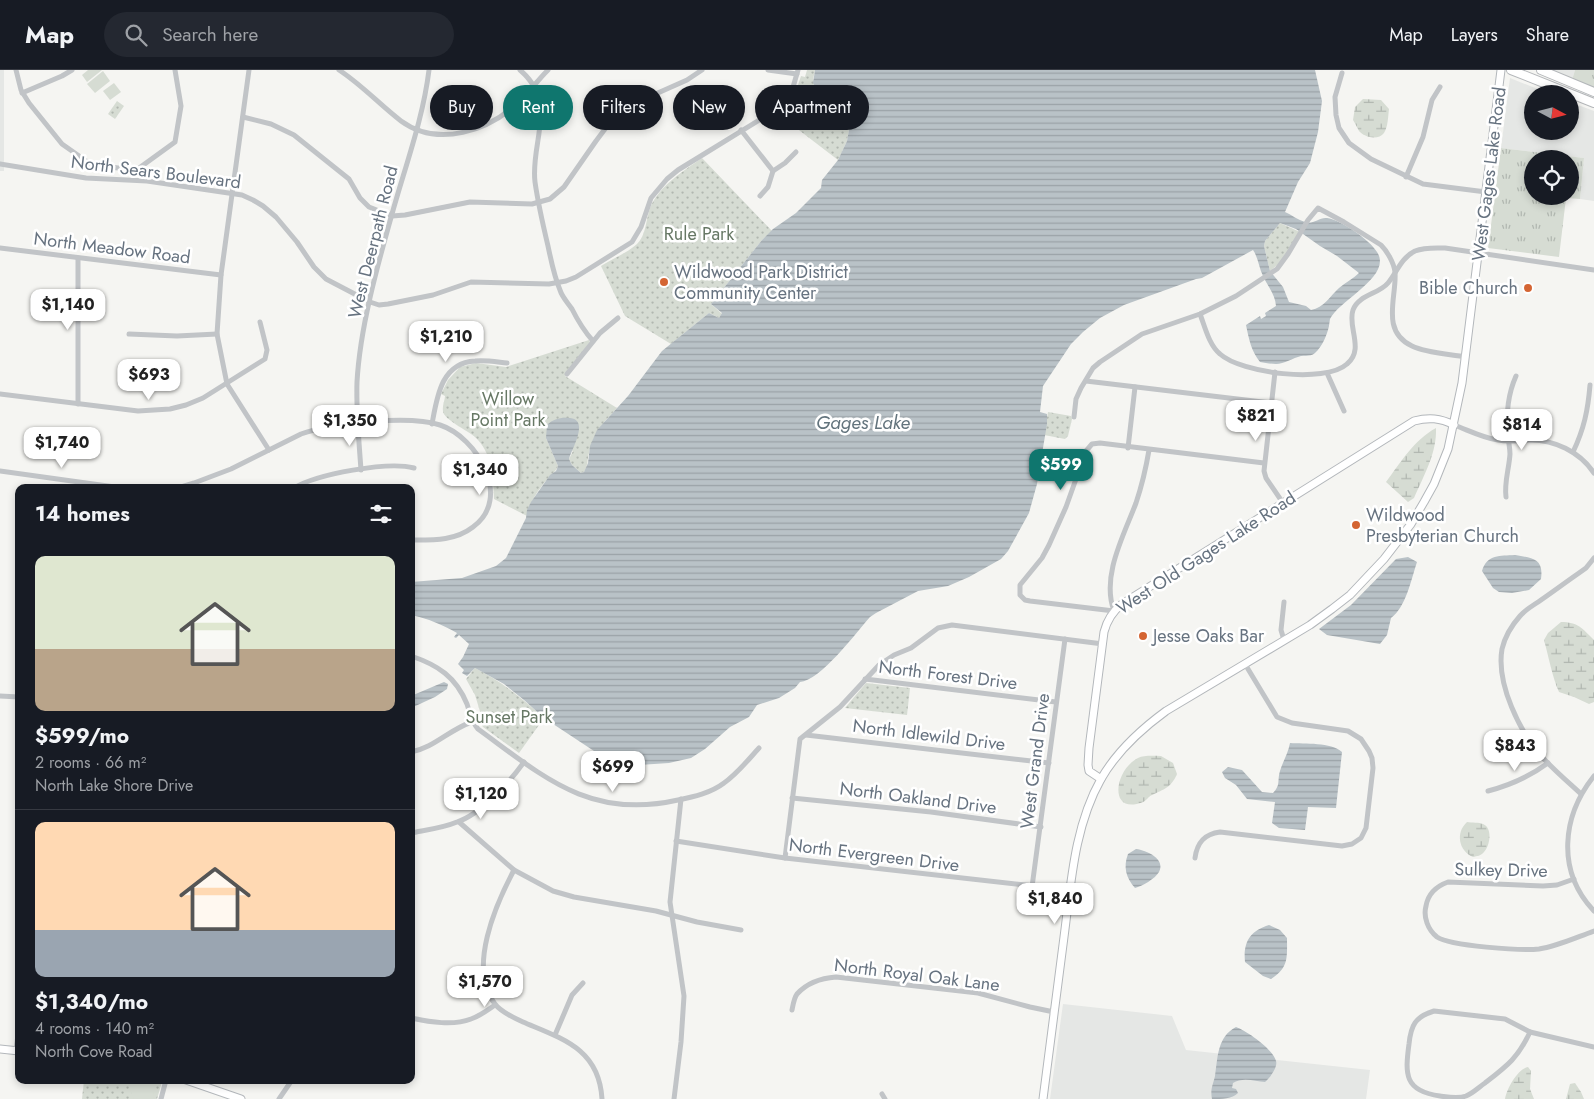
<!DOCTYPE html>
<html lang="en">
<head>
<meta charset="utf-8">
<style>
	body { margin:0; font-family:Jost,sans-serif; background:#242831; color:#f1f3f6; height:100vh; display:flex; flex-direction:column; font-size:19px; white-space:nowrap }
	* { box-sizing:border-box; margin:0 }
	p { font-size:16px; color:#9ea1a6 }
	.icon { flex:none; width:28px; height:28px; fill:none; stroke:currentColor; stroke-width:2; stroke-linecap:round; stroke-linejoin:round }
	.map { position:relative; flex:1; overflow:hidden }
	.panel { position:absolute; left:15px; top:414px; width:400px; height:600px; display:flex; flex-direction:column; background:#171b24; border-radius:10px; box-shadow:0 2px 8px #0003 }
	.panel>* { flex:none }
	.top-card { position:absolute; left:430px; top:15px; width:475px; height:45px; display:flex; gap:10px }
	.needle { width:32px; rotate:97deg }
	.fabs { position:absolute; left:1524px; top:15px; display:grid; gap:10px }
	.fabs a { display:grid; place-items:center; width:55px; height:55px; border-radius:50%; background:#171b24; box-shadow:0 2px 8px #0003; font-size:25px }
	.price { position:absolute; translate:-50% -42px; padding:0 11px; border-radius:10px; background:#fff; color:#222; font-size:16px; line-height:32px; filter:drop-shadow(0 1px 2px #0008) }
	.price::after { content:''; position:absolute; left:50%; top:30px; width:15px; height:11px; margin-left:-8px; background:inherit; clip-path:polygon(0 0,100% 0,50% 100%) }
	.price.current { background:#0f766e; color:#fff }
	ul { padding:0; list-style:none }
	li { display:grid; align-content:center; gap:10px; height:265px; padding:0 20px }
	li+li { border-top:1px solid #363941 }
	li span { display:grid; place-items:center; height:155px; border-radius:10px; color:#555 }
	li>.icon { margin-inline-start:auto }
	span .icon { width:90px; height:90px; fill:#fffc; stroke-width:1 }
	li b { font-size:21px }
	h2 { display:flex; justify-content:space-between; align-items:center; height:60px; padding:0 20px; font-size:21px }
	.tag { padding:0 18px; border-radius:22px; background:#171b24; box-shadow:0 2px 8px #0003; font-size:18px; line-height:45px }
	.tag.current { background:#0f766e; color:#fff }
	header { display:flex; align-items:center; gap:30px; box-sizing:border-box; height:70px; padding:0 25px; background:#171b24; border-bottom:1px solid #363941 }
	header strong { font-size:24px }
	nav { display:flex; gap:28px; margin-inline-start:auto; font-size:18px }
	.search { width:350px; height:45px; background:#242831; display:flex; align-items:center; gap:12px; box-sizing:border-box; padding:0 18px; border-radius:28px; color:#9ea1a6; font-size:19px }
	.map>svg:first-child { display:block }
</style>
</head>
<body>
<header>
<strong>Map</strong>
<div class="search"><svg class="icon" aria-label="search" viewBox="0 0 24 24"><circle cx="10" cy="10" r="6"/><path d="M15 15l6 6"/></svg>Search here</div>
<nav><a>Map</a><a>Layers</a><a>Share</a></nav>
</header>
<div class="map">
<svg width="1594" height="1029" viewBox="0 0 1594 1029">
	<defs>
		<pattern id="grass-tufts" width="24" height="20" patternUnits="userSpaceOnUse" patternTransform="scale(1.25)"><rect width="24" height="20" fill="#d6dcd3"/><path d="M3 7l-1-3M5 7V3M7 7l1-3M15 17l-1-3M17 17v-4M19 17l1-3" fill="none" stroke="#b1b7b0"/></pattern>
		<pattern id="wetland-marsh" width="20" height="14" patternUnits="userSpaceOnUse" patternTransform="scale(1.25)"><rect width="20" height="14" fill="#d6dcd3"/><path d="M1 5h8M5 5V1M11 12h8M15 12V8" fill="none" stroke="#b1b7b0"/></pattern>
		<pattern id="park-dots" width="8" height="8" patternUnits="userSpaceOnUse" patternTransform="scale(1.25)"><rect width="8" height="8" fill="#d6dcd3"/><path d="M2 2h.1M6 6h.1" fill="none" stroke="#b1b7b0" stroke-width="1.8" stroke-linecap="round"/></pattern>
		<pattern id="water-rules" width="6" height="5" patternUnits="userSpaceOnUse" patternTransform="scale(1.25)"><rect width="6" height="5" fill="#b9c2c7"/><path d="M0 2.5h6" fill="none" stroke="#9aa2a7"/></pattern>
	</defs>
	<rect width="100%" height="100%" fill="#f5f5f2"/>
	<g fill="#e5e7e5">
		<rect x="0" y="0" width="4" height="101"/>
		<polygon points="1546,0 1575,0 1572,10"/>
		<polygon points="1510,8 1550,24 1532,24 1532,61 1570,61 1570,32 1594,41 1594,131 1580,129 1584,88 1501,78"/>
		<polygon points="1063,934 1172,946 1186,980 1370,1000 1366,1029 1050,1029"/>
	</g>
	<g fill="url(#grass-tufts)" fill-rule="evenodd">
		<polygon points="1575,0 1594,0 1594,19 1572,10"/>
		<path d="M1501 78 1584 88 1580 129 1566 128 1559 187 1488 178ZM1532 89H1570V126H1532Z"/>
	</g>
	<g fill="url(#wetland-marsh)">
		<path d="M1363 29 1381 30 1389 39C1388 47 1388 57 1384 63 1378 71 1364 67 1359 61 1357 57 1355 53 1353 50L1355 37Z"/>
		<path d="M1436 358C1437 383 1424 405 1414 428L1408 432 1386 412C1401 392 1414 370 1436 358Z"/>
		<path d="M1561 552C1578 552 1582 558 1594 570V632L1589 634 1574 627 1559 622C1552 606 1549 588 1544 570L1548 563Z"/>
		<path d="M1161 686 1173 693 1177 704C1171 718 1164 719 1152 725 1148 727 1146 731 1143 732 1108 746 1114 700 1138 688 1144 685 1154 686 1161 686Z"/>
		<path d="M1467 752C1472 753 1479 752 1483 754 1493 758 1490 776 1484 782 1481 786 1477 786 1473 787 1459 781 1455 763 1467 752Z"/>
		<path d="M1528 997 1531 1001 1530 1019 1534 1029H1505C1507 1018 1518 999 1528 997Z"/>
		<polygon points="1575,1013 1581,1022 1584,1029 1566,1029 1570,1014"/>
	</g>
	<g fill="url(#park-dots)">
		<path d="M807 0H815L813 10C828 18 836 26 853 19L856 21 847 71 838 90 778 44 791 31 797 34 799 30 794 27 801 6 805 7Z"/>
		<polygon points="117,31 124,36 115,49 108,44"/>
		<path d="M702 88 772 161 762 170 711 234 722 244 719 248 709 243 671 274 625 246 601 196C612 189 627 183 637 174 646 166 646 149 650 138 660 115 682 102 702 88Z"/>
		<polygon points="1280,153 1300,162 1281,192 1270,201 1264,176 1265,171"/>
		<path d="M589 270 590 272 565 306 617 338C603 353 594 362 589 383 587 390 588 396 584 402L581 403 572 395 569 389 573 381 546 368 558 396C556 401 554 402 550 406 542 415 528 433 527 446L494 429C493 408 493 387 478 370 472 362 443 350 443 341 442 336 445 330 445 326L441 324 448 310 460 297 476 293 506 297Z"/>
		<polygon points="1048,342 1071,346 1072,349 1068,366 1065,369 1044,365"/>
		<path d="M475 598C501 611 522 628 544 648L519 683 483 657 479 650 482 648 475 625 466 609Z"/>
		<polygon points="866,613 910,618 907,645 845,638"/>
		<polygon points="84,1010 161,1010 162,1012 157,1029 82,1029"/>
	</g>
	<g fill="#d6dcd3">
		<polygon points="88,0 102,0 87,12 82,5"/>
		<polygon points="103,1 110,11 95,23 87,14"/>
		<polygon points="114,13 121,22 110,30 103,21"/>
		<polygon points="129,1010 153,1011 155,1016 153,1029 134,1029 129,1018"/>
	</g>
	<g fill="url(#water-rules)" fill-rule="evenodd">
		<path d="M815 0H1315L1322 31 1318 62 1310 93 1298 112 1285 142C1292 145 1298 150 1305 152 1313 155 1319 147 1327 148 1341 150 1370 170 1377 182 1393 206 1339 230 1330 249 1330 249 1329 256 1329 256 1327 265 1322 277 1315 283 1311 287 1306 285 1301 286 1293 288 1284 294 1276 294 1271 294 1265 293 1260 292 1251 281 1249 269 1246 255L1260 246 1261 249 1266 246 1265 243 1276 236C1275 224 1268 217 1263 206 1259 198 1258 187 1253 180L1202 208 1196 209 1124 235 1100 248 1083 262 1071 274 1043 316 1040 342 1047 344V354L1037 414 1029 443 1008 481 1001 489 969 507 948 516 918 521 876 543 870 547C856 563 820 611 800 612L795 618 779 628 757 635 749 647 730 657 705 679 691 688 669 693 639 695 609 689 594 681 544 648 524 630 504 614 475 598 467 606 462 603 464 600 458 594 463 587 469 574 459 565 456 568 454 567 457 563C441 554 429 549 411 545V512L462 508 496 496 506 488 526 448 527 440 531 432 550 405 556 401 558 396 546 368 547 355C553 349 561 347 570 348 590 350 571 380 569 389L572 395 581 403 584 402 588 393 590 376 597 360 628 326 662 281 709 243 719 248 722 243 711 234 762 170 773 159 796 143 821 118 822 110 838 90 847 71 856 21 853 19C847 21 827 26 821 22 818 20 815 16 813 13ZM1280 153 1296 159 1320 176 1337 186 1359 203C1353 209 1346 212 1339 218 1330 226 1324 238 1311 240L1306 236 1289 232 1283 217 1270 201 1264 176 1265 171Z"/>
		<path d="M1515 485C1532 488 1544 488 1541 509L1529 520 1512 523 1499 522 1493 518 1482 501C1487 484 1500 486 1515 485Z"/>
		<path d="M1408 487 1417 492C1411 510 1406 537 1391 548L1387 565 1380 574 1327 565 1319 559 1351 535 1396 489Z"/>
		<polygon points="444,612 448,614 447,619 435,627 411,638 411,626"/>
		<path d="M1290 673C1305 674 1331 672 1342 682L1336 738 1308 737 1305 760 1279 758 1272 753 1275 732 1247 729 1236 715 1225 708 1222 702 1228 697 1242 700 1262 722 1273 723C1281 715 1277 711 1280 701 1283 691 1288 684 1290 673Z"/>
		<path d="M1136 779C1146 780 1166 789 1159 802 1155 809 1142 816 1135 818 1126 808 1123 797 1128 784Z"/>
		<path d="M1269 855 1280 860 1287 868C1287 887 1289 898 1271 909L1263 906 1245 892C1243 872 1250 861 1269 855Z"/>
		<path d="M1236 957C1247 961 1273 979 1276 991 1278 997 1270 1008 1265 1012 1255 1011 1242 1007 1233 1013L1232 1018 1236 1019 1238 1023C1232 1029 1222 1029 1212 1029 1210 1019 1213 1015 1215 1006 1218 987 1217 967 1236 957Z"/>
	</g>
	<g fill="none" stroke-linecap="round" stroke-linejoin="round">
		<g stroke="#b3b7bb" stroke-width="9">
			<g id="secondary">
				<path d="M1101 709 1089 701 1088 695 1089 678 1104 562C1107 550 1112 542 1122 534L1414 351C1429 347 1440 348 1454 355"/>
				<polyline points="0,979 19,981"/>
				<polyline points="186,1010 241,1029"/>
				<path d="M1043 1029C1050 975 1057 921 1064 867 1071 814 1074 757 1101 709 1117 681 1140 660 1166 641L1310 555 1332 539 1350 525 1384 489 1411 454 1424 432 1434 414 1448 379 1462 313 1501 0"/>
			</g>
		</g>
		<g stroke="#b4b7ba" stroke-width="10">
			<g id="primary">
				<polyline points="1511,0 1594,33"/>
				<polyline points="1541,0 1594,22"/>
			</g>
		</g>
		<g stroke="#c1c4c7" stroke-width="5">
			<polyline points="16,0 21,20 29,33 62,74 89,93 135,101 175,72 181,36 175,0"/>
			<polyline points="249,0 221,205 217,264 227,314 269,380"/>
			<path d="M339 0C362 15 380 35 401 51 438 78 489 61 520 31 530 21 538 10 548 0"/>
			<path d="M520 0C559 33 530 73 535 112 538 133 543 155 548 176 551 190 554 206 560 220 562 227 568 233 572 239 578 251 584 261 593 271"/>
			<polyline points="768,0 797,4"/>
			<polyline points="1342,3 1335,27 1336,45 1339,58 1349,73 1371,89 1423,114 1486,122"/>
			<polyline points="22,23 62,6 72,0"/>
			<polyline points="243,47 271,54 294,65 349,109 360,128 369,137 392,146 405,145 470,132 532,134 550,129 564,117 596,71 605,59 620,44 642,30 687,10 702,0"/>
			<polyline points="741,60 773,101 768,117 760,126"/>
			<polyline points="0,94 86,108 147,111 242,125 253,130 263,136 276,147 297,172 314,197 326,209 370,232 379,235 388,234 433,225 471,212 549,214 566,211 576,207 632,172 641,157 651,128 667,109 678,100 782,36 791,24 798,0"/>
			<polyline points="773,101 785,93 796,82"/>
			<polyline points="1406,107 1423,67 1432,30 1440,17"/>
			<polyline points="0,178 221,205"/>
			<polyline points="78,188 78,334"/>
			<path d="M1200 244C1205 257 1209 275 1220 284 1241 303 1325 314 1347 294 1365 279 1347 257 1353 240 1358 225 1379 224 1388 213 1397 202 1401 188 1415 181 1425 177 1435 178 1445 178L1594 200"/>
			<polyline points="129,264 177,266 217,264"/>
			<polyline points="1275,302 1264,401 1266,408 1283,433"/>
			<polyline points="1327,303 1344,341"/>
			<polyline points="567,304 600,263 618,248"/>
			<polyline points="1086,311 1271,333"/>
			<polyline points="0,324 138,341 170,339 186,335 203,328 265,289 267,280 260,252"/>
			<path d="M1074 347 1076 329 1081 318 1093 298 1100 292 1142 264 1200 244 1236 226 1277 199 1288 184 1308 150 1318 138 1344 152 1381 175C1387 181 1394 193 1395 202 1397 227 1380 261 1412 276 1426 283 1450 284 1466 287"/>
			<path d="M432 354C437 327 441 293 475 291 486 290 497 292 507 293"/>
			<path d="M1454 355C1468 360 1483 368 1498 370 1508 372 1517 371 1528 370 1554 369 1580 382 1594 403"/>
			<polyline points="1128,378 1135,317"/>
			<path d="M1149 380C1146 398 1142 415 1136 433 1124 465 1101 506 1114 541L1030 531 1025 530 1020 525V515L1042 488 1049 475 1066 437 1086 381 1092 374 1100 373 1264 393"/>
			<path d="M1573 382C1584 359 1588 340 1590 315"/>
			<path d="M361 400C359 371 356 341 357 312 360 258 377 197 392 144 405 97 423 49 429 0"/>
			<polyline points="0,401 122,418"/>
			<path d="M178 418 194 413 231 399 301 364C332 353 409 345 440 355 477 367 513 428 473 457 455 471 433 470 411 470"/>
			<path d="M294 418C317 404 388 391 414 398"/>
			<path d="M1506 427C1504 413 1509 399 1510 384 1510 377 1508 371 1508 364 1506 344 1508 324 1516 306"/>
			<polyline points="1284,532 1281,560 1284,570"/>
			<path d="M411 586C438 595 456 607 467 634 470 643 471 651 478 659 544 707 590 750 678 730 693 727 711 723 724 713 737 704 748 690 759 678"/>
			<polyline points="865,609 1056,632"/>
			<polyline points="0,626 19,627"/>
			<polyline points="806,665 1049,693"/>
			<path d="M411 682C434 678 450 659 472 652"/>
			<path d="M1594 706C1562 746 1556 801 1594 841"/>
			<path d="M1488 721C1511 715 1529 707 1548 693"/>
			<path d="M1581 724C1568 712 1554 700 1542 687 1520 662 1496 614 1502 579 1505 566 1512 555 1520 546 1526 539 1534 535 1541 530 1554 521 1566 512 1579 503L1586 498 1594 488"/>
			<polyline points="792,728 931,742 1041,757"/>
			<polyline points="459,752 514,800 553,821 574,827 656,841 697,852 741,860"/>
			<path d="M411 763C426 760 443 758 457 752 481 744 509 713 524 692"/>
			<polyline points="676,771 785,788 1070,820"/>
			<polyline points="785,788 800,669 840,637 879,595 894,585 911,578 938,558 952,555 1103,574"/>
			<path d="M1195 788C1197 773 1204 764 1220 762L1342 776 1352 774 1361 768 1366 758 1373 698 1372 688 1369 681 1361 669 1348 661 1292 653 1277 647 1245 594"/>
			<path d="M514 800C496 834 467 899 495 934 501 942 514 948 523 952 563 969 599 979 602 1029"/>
			<path d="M1574 809 1557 815 1543 816 1448 812C1437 816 1428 824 1426 836 1423 847 1428 860 1437 867 1450 876 1522 881 1539 879 1558 876 1577 867 1594 861"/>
			<polyline points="1032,817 1065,569"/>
			<path d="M792 940C793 935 794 928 797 924 807 913 822 908 836 907L978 923 1030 937 1054 942"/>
			<path d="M1434 941 1505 949 1530 962C1518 988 1507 996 1485 1013 1479 1017 1473 1023 1466 1026 1458 1029 1448 1027 1440 1026 1404 1021 1405 1004 1409 974 1411 955 1415 947 1434 941Z"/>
			<path d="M411 948C430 952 453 956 471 949 480 946 488 940 495 935"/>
			<polyline points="1530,962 1594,977"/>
			<polyline points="555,965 572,925 583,913"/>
			<polyline points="16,981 19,956"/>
			<polyline points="882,1024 885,1029"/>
			<polyline points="161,1029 166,1010"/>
			<polyline points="279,1029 292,1010"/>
			<polyline points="674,1029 681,972 684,926 670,832 681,729"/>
		</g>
		<use href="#secondary" stroke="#fff" stroke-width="7"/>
		<use href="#primary" stroke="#fff" stroke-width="8"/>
	</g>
	<g fill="#d46533" stroke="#fff" stroke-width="2">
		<circle cx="664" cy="212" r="5"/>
		<circle cx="1528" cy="218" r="5"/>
		<circle cx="1356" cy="455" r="5"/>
		<circle cx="1143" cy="566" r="5"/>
	</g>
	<g text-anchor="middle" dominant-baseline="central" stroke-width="5" stroke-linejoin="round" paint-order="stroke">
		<g font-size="18" fill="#677380" stroke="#fff">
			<text transform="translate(156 102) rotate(7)">North Sears Boulevard</text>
			<text transform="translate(1489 104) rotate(-83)">West Gages Lake Road</text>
			<text transform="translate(373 172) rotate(-76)">West Deerpath Road</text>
			<text transform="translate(112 178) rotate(7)">North Meadow Road</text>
			<text transform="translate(1206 483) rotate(-33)">West Old Gages Lake Road</text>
			<text transform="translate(948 605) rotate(7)">North Forest Drive</text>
			<text transform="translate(929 665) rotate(7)">North Idlewild Drive</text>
			<text transform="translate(1035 691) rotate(-83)">West Grand Drive</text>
			<text transform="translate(918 728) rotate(7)">North Oakland Drive</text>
			<text transform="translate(874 785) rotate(7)">North Evergreen Drive</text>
			<text transform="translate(1501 800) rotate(1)">Sulkey Drive</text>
			<text transform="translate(917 905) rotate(7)">North Royal Oak Lane</text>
		</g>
		<g font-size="18" fill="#677865" stroke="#fff">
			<text x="699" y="164">Rule Park</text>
			<text x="508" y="329">Willow<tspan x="508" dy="21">Point Park</tspan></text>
			<text x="509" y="647">Sunset Park</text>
		</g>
		<g font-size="18" fill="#677380" stroke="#fff" text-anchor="start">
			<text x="674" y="202">Wildwood Park District<tspan x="674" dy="21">Community Center</tspan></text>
			<text x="1518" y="218" text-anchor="end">Bible Church</text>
			<text x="1366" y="445">Wildwood<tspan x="1366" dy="21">Presbyterian Church</tspan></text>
			<text x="1153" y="566">Jesse Oaks Bar</text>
		</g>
		<g font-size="19" font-style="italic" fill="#63747d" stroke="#fff">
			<text x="863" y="352">Gages Lake</text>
		</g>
	</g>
</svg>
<div class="fabs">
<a><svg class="needle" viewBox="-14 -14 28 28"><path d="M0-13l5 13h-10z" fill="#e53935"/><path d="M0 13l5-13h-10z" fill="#9ea1a6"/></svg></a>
<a><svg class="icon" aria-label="locate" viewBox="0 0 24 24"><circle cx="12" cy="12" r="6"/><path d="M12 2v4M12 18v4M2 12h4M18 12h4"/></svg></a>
</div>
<b class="price" style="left:68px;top:261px">$1,140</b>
<b class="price" style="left:446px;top:293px">$1,210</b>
<b class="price" style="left:149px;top:331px">$693</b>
<b class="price" style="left:1256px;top:372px">$821</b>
<b class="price" style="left:350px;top:377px">$1,350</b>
<b class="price" style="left:1522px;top:381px">$814</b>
<b class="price" style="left:62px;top:399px">$1,740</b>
<b class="price current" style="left:1061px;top:421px">$599</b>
<b class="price" style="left:480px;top:426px">$1,340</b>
<b class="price" style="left:1515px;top:702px">$843</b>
<b class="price" style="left:613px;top:723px">$699</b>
<b class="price" style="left:481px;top:750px">$1,120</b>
<b class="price" style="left:1055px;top:855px">$1,840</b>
<b class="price" style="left:485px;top:938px">$1,570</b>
<div class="top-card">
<a class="tag">Buy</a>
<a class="tag current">Rent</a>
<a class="tag">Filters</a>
<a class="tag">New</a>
<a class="tag">Apartment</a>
</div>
<section class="panel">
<h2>14 homes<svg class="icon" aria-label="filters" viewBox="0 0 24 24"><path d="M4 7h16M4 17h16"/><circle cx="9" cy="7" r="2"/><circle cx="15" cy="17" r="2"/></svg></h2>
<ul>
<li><span style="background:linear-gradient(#dfe7d0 60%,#b9a48a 0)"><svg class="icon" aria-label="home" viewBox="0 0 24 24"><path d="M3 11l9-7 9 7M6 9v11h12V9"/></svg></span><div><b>$599/mo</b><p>2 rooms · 66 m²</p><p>North Lake Shore Drive</p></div></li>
<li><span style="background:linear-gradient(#ffd9b3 70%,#9aa5b1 0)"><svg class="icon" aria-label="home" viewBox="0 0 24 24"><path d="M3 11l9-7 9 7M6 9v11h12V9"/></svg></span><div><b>$1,340/mo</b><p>4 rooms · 140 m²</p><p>North Cove Road</p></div></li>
</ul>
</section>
</div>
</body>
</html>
